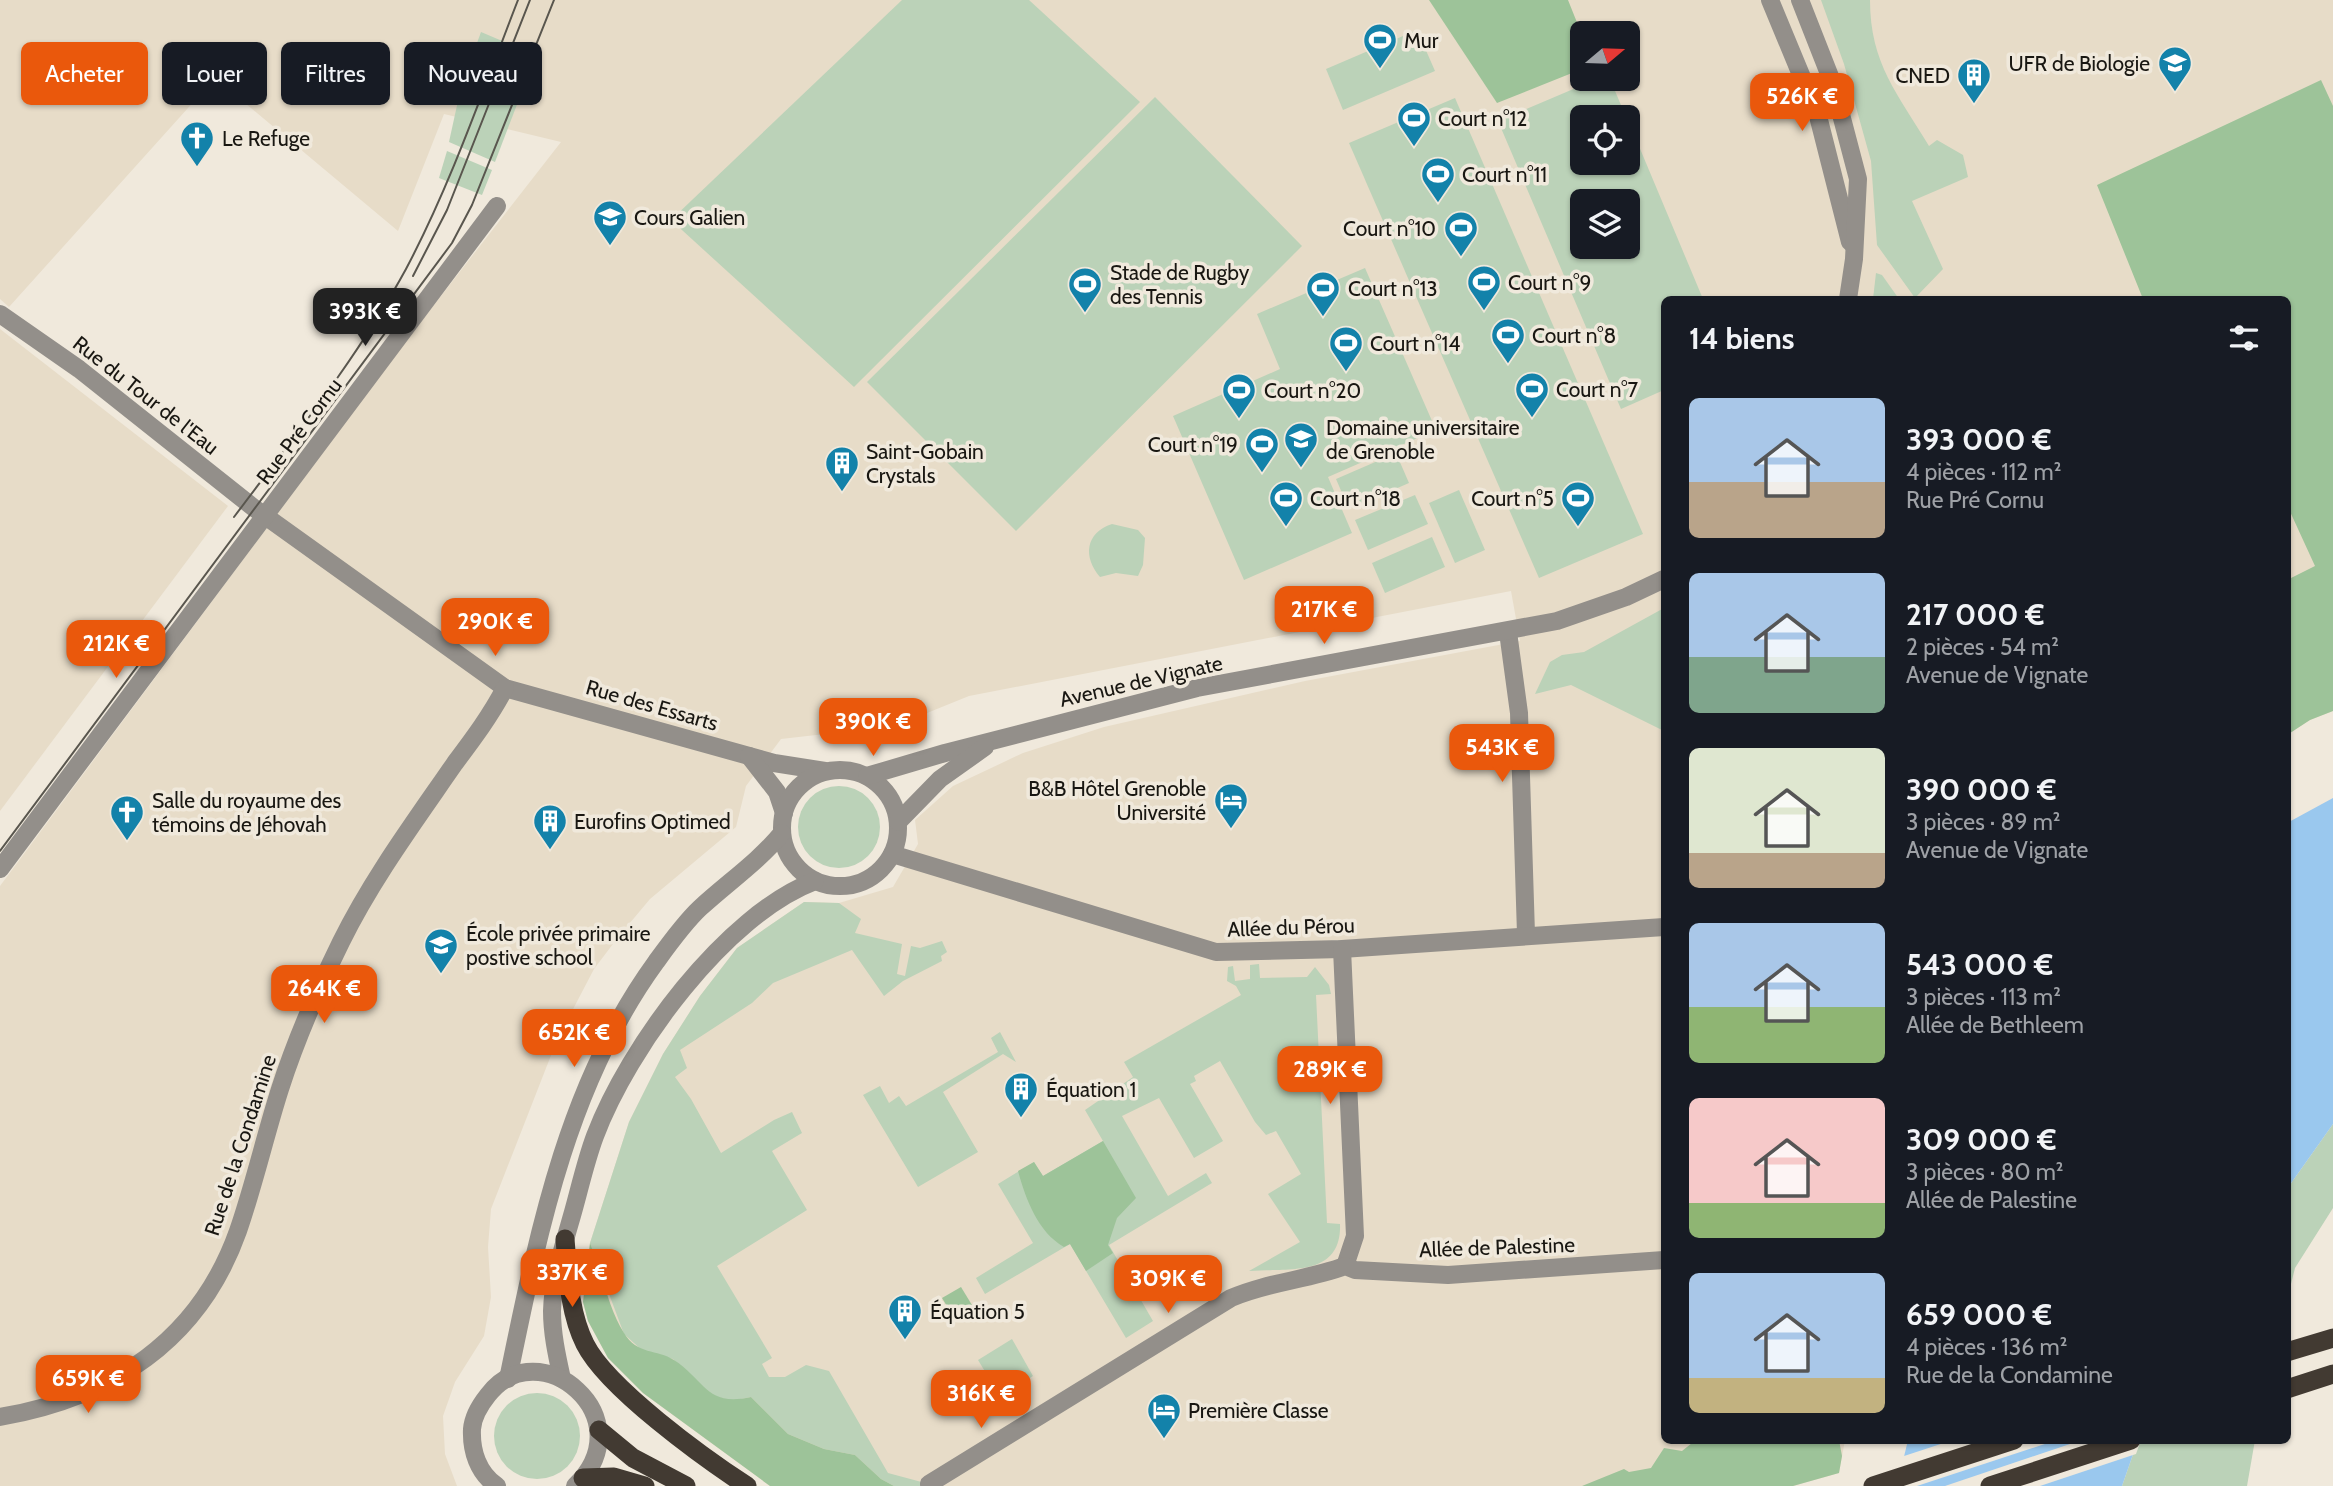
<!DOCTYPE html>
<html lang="fr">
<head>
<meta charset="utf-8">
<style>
	body { margin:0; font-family:Cabin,sans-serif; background:#20242c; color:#f1f3f6; height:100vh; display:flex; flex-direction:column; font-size:26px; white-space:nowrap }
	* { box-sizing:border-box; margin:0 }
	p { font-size:23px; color:#9ea1a6 }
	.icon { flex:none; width:38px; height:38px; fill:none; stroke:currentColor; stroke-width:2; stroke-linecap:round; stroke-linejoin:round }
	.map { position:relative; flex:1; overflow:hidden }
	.panel { position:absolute; left:1661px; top:296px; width:630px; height:1148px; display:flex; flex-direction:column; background:#171b24; border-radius:10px; box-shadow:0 2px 5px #0004 }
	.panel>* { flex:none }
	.hud { position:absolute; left:21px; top:42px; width:665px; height:63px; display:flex; gap:14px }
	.needle { width:46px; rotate:71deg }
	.controls { position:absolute; left:1570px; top:21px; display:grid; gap:14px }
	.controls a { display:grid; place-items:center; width:70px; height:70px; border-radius:10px; background:#171b24; box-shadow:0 2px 5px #0004; font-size:35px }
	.price { position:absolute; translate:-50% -60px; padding:0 16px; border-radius:14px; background:#ea580c; color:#fff; font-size:23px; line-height:46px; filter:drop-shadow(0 2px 4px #0008) }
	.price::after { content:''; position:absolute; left:50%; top:42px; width:21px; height:16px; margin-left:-10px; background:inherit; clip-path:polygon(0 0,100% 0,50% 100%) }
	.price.active { background:#222; color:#fff }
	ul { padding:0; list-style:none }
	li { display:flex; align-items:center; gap:21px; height:175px; padding:0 28px }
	li span { display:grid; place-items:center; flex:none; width:196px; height:140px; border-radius:10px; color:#555 }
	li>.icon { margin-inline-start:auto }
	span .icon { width:84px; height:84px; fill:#fffc; stroke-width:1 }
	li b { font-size:30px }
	h2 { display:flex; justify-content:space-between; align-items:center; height:84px; padding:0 28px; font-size:30px }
	.pill { padding:0 24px; border-radius:10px; background:#171b24; box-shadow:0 2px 5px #0004; font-size:24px; line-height:63px }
	.pill.active { background:#ea580c; color:#fff }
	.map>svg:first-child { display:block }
</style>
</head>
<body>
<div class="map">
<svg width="2333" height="1486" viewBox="0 0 2333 1486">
	<rect width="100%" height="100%" fill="#f0e9dc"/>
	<g fill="#e7dcc8" fill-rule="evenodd">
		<path d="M0 0H2333V711L2310 720 2287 735V299H1664V1440H1845L1839 1473 1793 1486H770L643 1393 608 1358 588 1321 583 1302 590 1243 629 1122 663 1054 700 996 737 948 804 902 839 903 893 887 918 844 915 820 953 786 1023 753 1104 727 1305 681 1520 641 1511 591 969 696 895 726 781 739 746 786 736 827 650 899 619 936 594 969 557 1040 491 1209 488 1247 491 1297 484 1336 455 1382 443 1416 445 1454 457 1486H0V886L409 337 561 142 444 114 398 231 215 78 9 307 0 299ZM1582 33H1628V79H1582ZM1582 117H1628V163H1582ZM1582 201H1628V247H1582Z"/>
		<polygon points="0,329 228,506 0,811"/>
	</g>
	<g fill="#bbd2b8" fill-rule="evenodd">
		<polygon points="902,0 1029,0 1140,102 854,387 671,220"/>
		<path d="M1821 0H1870C1870 64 1898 94 1929 146L1937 140 1963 155 1968 177 1912 201 1943 269 1915 298 1877 245 1871 161 1844 64Z"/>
		<polygon points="1417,30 1435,71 1343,110 1326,69"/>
		<polygon points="481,32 536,55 495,162 449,142 461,87"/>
		<path d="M1597 79H1610L1626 117H1582V163H1628V120L1703 299H1664V390L1621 409 1498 121ZM1582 201H1628V247H1582Z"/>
		<polygon points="1155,97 1302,246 1016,531 867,382"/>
		<polygon points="1455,98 1643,534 1539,578 1349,143"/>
		<polygon points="447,151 492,170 482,195 439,178"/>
		<polygon points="1365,268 1436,430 1328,477 1352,533 1244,580 1173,416 1280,369 1257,314"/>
		<polygon points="1876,273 1882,275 1899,299 1873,299"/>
		<polygon points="1396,453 1409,483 1349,509 1336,479"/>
		<polygon points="1459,490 1485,550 1455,563 1429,503"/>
		<polygon points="1415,495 1428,524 1368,550 1355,520"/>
		<path d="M1112 524 1138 530 1145 538 1143 565 1138 576 1116 573 1100 577C1083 557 1085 533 1112 524Z"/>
		<polygon points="1432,537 1445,567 1385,593 1372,563"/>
		<polygon points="1664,608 1664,731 1571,685 1535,694 1550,662 1562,655 1584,652"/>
		<circle cx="839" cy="827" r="41"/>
		<polygon points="804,902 839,903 861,919 855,933 902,944 897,974 905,976 911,946 920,948 942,941 947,952 941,956 942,961 903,981 884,996 852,950 773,983 752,1003 680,1050 687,1068 675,1077 691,1099 721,1153 774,1120 792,1112 802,1133 772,1151 807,1210 717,1266 772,1358 762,1364 769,1377 785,1377 806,1365 829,1371 888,1473 929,1484 926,1486 894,1486 881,1479 855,1455 824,1449 788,1434 751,1397 731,1401 711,1395 673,1359 644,1352 624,1334 590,1243 629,1122 663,1054 700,996 737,948"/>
		<path d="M1259 964 1260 978 1307 977 1315 967 1329 985 1331 994 1316 995 1327 1223 1340 1224C1342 1278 1288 1268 1249 1271L1300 1242 1268 1194 1301 1174 1276 1131 1266 1135 1255 1122 1220 1061 1194 1076 1196 1081 1190 1084 1223 1141 1194 1158 1159 1098 1122 1116 1168 1196 1206 1173 1212 1183 1109 1245 1153 1321 1126 1338 1070 1244 985 1294 976 1278 1033 1243 998 1184 1034 1162 1043 1176 1103 1141 1085 1110 1133 1077 1124 1062 1241 995 1236 986 1227 981 1228 967 1233 966 1235 981 1250 979V965Z"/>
		<polygon points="1000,1032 1016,1062 1003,1054 943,1092 978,1152 918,1187 863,1095 880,1086 889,1103 899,1096 906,1106 998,1052 991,1038"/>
		<polygon points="2333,1124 2333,1208 2295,1268 2287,1300 2287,1189"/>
		<polygon points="1012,1339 1033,1376 1000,1396 978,1360"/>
		<circle cx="537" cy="1436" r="43"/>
		<polygon points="2138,1440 2255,1440 2247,1486 2122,1486"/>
	</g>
	<g fill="#9dc399">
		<polygon points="1429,0 1568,0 1582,35 1582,69 1497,103"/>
		<polygon points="2321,80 2333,106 2333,711 2310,720 2287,735 2287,580 2315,566 2287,505 2287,299 2143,299 2097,185"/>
		<path d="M1103 1141 1136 1198 1117 1218 1108 1245 1113 1253 1086 1271 1070 1244 1064 1247C1038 1232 1026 1200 1018 1171L1034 1162 1043 1176Z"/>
		<path d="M590 1243C601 1270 609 1310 624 1333 637 1355 657 1349 674 1360 706 1381 706 1407 751 1397L788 1434 824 1449 855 1455 881 1479 894 1486H770L643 1393 608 1358 588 1321 583 1302Z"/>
		<polygon points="961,1287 975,1310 956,1321 942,1298"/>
		<polygon points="1724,1440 1839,1440 1842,1456 1839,1473 1793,1486 1582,1486 1624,1469 1629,1472 1651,1468 1664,1448 1682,1451 1692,1443"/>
	</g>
	<g fill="#9ac8ee">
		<polygon points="2333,798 2333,1124 2287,1189 2287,823"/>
		<polygon points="1908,1440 2138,1440 2122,1486 1897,1486"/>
	</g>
	<g fill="#f0e9dc">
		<polygon points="1953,1440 2057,1440 1917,1486 1894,1486 1901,1457"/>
		<polygon points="2082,1440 2141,1440 2136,1454 2040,1486 1945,1486"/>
	</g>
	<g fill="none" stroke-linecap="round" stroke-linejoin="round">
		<g stroke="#938f8a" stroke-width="18">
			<polyline points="0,314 79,369 254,508 505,688 774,763 825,771"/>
			<polyline points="1508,632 1519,713 1526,934"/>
			<polyline points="749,756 777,792 784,813"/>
			<polyline points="892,854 1216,952 1342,949 1664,927"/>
			<polyline points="0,869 497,206"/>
			<polyline points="1342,949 1355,1236 1345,1266"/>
			<path d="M0 1417C111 1398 199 1341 238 1231 254 1185 265 1136 280 1089 296 1039 318 989 341 942 372 879 415 821 455 763 473 739 491 715 505 688"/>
			<path d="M929 1484 1231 1298C1268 1282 1307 1280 1345 1266L1355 1270 1448 1275 1664 1260"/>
		</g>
		<g stroke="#938f8a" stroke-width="18">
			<polyline points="1770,0 1818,116 1850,242"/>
			<polyline points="1800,0 1833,84 1858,179 1854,259 1848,299"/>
			<circle cx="840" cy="828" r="58"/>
			<polyline points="867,776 945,753 1197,688 1557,621 1626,597 1664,579"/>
			<polyline points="898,822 940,779 985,747"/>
			<path d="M508 1379C538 1234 567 1084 656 962 669 944 684 923 700 908 727 883 758 862 782 833"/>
			<path d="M562 1379C557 1356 552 1334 552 1311 553 1277 564 1244 573 1212 580 1187 586 1160 595 1136 628 1048 725 915 815 881"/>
			<path d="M497 1486C478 1473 471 1451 472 1429 473 1416 480 1405 488 1395 539 1329 646 1418 575 1486"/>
		</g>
		<g stroke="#423a32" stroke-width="19">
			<path d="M565 1239C568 1274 569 1312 585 1344 607 1388 704 1458 747 1486"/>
			<polyline points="2287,1352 2333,1338"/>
			<polyline points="2287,1389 2333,1374"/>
			<polyline points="599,1430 633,1458 686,1486"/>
			<polyline points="583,1478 614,1477 645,1486"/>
			<polyline points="1873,1486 2014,1440"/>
			<polyline points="1990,1486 2131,1440"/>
		</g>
		<g stroke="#59564e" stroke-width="2">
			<polyline points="413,276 447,210 530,0"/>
			<path d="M234 517C294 437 358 357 406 269 451 184 483 90 518 0"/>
			<polyline points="0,851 452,243 472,205 554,0"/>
		</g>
	</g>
	<defs>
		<g id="stadium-pin" transform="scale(1.75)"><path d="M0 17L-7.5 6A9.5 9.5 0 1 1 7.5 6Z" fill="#1382aa" stroke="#f0e9dc"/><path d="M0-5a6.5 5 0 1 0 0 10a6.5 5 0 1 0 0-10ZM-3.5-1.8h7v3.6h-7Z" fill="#fff"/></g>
		<g id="university-pin" transform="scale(1.75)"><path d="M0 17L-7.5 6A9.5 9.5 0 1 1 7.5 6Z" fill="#1382aa" stroke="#f0e9dc"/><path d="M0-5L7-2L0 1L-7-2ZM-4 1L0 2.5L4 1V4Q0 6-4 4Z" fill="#fff"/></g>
		<g id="building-pin" transform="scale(1.75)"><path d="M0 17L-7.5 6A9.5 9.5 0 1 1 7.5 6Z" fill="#1382aa" stroke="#f0e9dc"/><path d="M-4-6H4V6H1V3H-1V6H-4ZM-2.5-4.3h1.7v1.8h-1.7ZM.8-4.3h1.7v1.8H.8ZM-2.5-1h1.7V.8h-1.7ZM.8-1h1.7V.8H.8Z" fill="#fff"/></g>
		<g id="church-pin" transform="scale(1.75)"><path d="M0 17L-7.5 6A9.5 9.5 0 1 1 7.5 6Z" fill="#1382aa" stroke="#f0e9dc"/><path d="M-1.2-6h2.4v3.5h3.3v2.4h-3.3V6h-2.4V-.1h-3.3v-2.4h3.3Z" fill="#fff"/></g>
		<g id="hotel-pin" transform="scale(1.75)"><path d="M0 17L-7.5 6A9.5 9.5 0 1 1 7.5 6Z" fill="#1382aa" stroke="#f0e9dc"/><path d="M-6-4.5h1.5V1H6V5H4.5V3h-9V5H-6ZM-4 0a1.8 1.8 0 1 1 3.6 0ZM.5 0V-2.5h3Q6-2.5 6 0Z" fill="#fff"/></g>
		<g id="school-pin" transform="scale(1.75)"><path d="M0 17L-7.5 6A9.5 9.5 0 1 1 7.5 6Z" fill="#1382aa" stroke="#f0e9dc"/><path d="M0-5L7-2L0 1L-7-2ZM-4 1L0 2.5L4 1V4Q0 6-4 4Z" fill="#fff"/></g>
	</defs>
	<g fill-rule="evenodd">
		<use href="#stadium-pin" x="1380" y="40"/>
		<use href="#university-pin" x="2175" y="63"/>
		<use href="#building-pin" x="1974" y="75"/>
		<use href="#stadium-pin" x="1414" y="118"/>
		<use href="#church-pin" x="197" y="138"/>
		<use href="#stadium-pin" x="1438" y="174"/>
		<use href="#university-pin" x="610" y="217"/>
		<use href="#stadium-pin" x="1461" y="228"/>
		<use href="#stadium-pin" x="1484" y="282"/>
		<use href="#stadium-pin" x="1085" y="284"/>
		<use href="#stadium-pin" x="1323" y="288"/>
		<use href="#stadium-pin" x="1508" y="335"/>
		<use href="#stadium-pin" x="1346" y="343"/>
		<use href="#stadium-pin" x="1532" y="389"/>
		<use href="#stadium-pin" x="1239" y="390"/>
		<use href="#university-pin" x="1301" y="439"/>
		<use href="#stadium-pin" x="1262" y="444"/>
		<use href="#building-pin" x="842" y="463"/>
		<use href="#stadium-pin" x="1286" y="498"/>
		<use href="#stadium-pin" x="1578" y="498"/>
		<use href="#hotel-pin" x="1231" y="800"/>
		<use href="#church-pin" x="127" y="812"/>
		<use href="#building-pin" x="550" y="821"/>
		<use href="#school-pin" x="441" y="945"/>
		<use href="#building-pin" x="1021" y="1089"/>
		<use href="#building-pin" x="905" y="1311"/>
		<use href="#hotel-pin" x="1164" y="1410"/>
	</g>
	<g text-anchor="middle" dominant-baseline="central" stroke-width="7" stroke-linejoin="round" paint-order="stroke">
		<g font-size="21" fill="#191712" stroke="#f0e9dc" text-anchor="start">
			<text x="1404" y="40">Mur</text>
			<text x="2150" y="63" text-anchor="end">UFR de Biologie</text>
			<text x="1950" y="75" text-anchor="end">CNED</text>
			<text x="1438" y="118">Court n°12</text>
			<text x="222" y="138">Le Refuge</text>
			<text x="1462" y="174">Court n°11</text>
			<text x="634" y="217">Cours Galien</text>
			<text x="1436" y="228" text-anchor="end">Court n°10</text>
			<text x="1110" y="272">Stade de Rugby<tspan x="1110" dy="24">des Tennis</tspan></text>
			<text x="1508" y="282">Court n°9</text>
			<text x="1348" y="288">Court n°13</text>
			<text x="1532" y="335">Court n°8</text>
			<text x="1370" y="343">Court n°14</text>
			<text x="1556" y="389">Court n°7</text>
			<text x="1264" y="390">Court n°20</text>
			<text x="1326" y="427">Domaine universitaire<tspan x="1326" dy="24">de Grenoble</tspan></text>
			<text x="1238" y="444" text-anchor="end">Court n°19</text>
			<text x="866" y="451">Saint-Gobain<tspan x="866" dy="24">Crystals</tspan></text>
			<text x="1310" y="498">Court n°18</text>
			<text x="1554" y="498" text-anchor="end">Court n°5</text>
			<text x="1206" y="788" text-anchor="end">B&amp;B Hôtel Grenoble<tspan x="1206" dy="24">Université</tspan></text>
			<text x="152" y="800">Salle du royaume des<tspan x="152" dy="24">témoins de Jéhovah</tspan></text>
			<text x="574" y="821">Eurofins Optimed</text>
			<text x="466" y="933">École privée primaire<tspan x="466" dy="24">postive school</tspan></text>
			<text x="1046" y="1089">Équation 1</text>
			<text x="930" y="1311">Équation 5</text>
			<text x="1188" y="1410">Première Classe</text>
		</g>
		<g font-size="21" fill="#191712" stroke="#f0e9dc">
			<text transform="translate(146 395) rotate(38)">Rue du Tour de l'Eau</text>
			<text transform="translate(299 431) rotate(-53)">Rue Pré Cornu</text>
			<text transform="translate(1141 681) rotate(-13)">Avenue de Vignate</text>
			<text transform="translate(652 705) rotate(16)">Rue des Essarts</text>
			<text transform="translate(1291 927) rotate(-2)">Allée du Pérou</text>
			<text transform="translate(240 1145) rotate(-72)">Rue de la Condamine</text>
			<text transform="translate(1497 1247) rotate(-2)">Allée de Palestine</text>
		</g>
	</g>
</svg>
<div class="controls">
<a><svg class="needle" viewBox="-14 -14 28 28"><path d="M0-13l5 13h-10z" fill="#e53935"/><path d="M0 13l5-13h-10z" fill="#9ea1a6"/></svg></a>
<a><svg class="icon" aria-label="locate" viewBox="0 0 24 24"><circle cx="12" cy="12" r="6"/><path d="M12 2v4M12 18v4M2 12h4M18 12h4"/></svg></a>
<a><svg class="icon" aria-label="layers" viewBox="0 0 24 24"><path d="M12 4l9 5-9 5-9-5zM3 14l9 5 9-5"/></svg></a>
</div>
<b class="price" style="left:1802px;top:133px">526K €</b>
<b class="price active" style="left:365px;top:348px">393K €</b>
<b class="price" style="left:1324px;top:646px">217K €</b>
<b class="price" style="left:495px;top:658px">290K €</b>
<b class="price" style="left:116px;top:680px">212K €</b>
<b class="price" style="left:873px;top:758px">390K €</b>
<b class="price" style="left:1502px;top:784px">543K €</b>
<b class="price" style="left:324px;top:1025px">264K €</b>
<b class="price" style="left:574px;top:1069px">652K €</b>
<b class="price" style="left:1330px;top:1106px">289K €</b>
<b class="price" style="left:572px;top:1309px">337K €</b>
<b class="price" style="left:1168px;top:1315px">309K €</b>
<b class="price" style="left:88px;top:1415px">659K €</b>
<b class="price" style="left:981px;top:1430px">316K €</b>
<div class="hud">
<a class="pill active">Acheter</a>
<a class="pill">Louer</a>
<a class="pill">Filtres</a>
<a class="pill">Nouveau</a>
</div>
<section class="panel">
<h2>14 biens<svg class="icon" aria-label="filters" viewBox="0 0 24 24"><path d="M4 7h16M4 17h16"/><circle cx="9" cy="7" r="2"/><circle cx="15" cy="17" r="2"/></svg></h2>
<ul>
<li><span style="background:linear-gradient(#a9c7e8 60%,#b9a48a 0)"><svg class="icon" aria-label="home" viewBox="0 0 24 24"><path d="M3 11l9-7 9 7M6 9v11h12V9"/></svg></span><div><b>393 000 €</b><p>4 pièces · 112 m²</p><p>Rue Pré Cornu</p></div></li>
<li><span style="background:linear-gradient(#a9c7e8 60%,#7fa58c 0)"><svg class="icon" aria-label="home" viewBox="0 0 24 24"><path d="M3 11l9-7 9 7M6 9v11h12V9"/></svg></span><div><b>217 000 €</b><p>2 pièces · 54 m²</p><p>Avenue de Vignate</p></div></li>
<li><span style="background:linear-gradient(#dfe7d0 75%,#b9a48a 0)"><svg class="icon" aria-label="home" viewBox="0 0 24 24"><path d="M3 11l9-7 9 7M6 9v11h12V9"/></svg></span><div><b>390 000 €</b><p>3 pièces · 89 m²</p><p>Avenue de Vignate</p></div></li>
<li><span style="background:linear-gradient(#a9c7e8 60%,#8fb573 0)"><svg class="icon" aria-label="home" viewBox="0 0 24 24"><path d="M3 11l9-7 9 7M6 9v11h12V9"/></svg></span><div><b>543 000 €</b><p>3 pièces · 113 m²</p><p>Allée de Bethleem</p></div></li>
<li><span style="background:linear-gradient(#f6c9c9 75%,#8fb573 0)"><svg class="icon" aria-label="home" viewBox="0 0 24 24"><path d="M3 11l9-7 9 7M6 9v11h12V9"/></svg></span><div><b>309 000 €</b><p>3 pièces · 80 m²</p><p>Allée de Palestine</p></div></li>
<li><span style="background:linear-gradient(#a9c7e8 75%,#c2b280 0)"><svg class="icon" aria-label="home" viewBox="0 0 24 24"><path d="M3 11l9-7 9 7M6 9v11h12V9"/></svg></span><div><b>659 000 €</b><p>4 pièces · 136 m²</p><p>Rue de la Condamine</p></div></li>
</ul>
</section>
</div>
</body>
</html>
